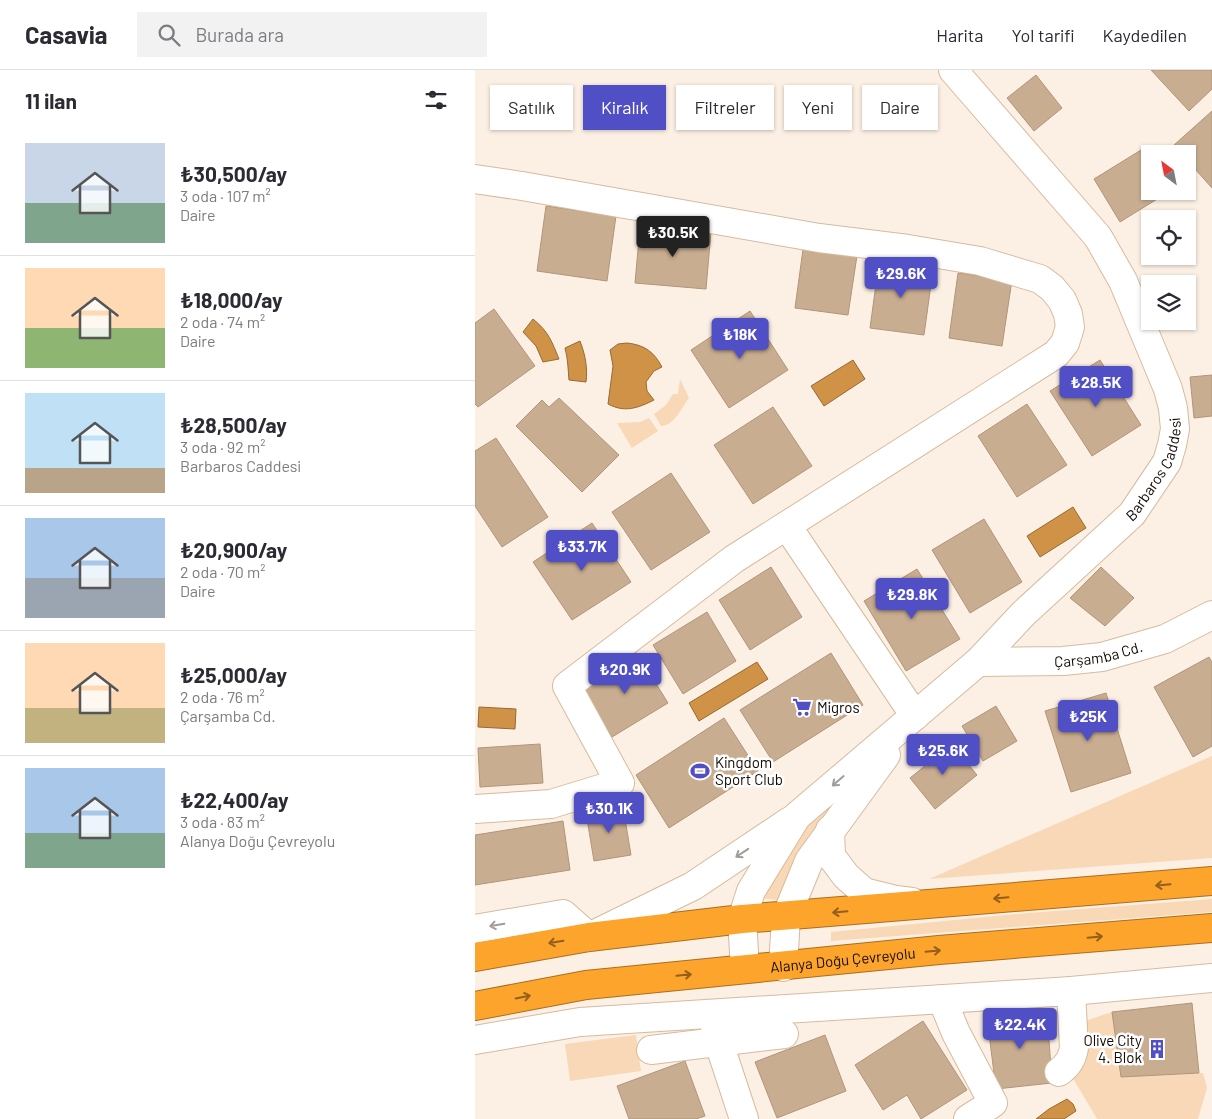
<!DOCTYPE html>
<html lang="tr">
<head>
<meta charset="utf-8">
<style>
	body { margin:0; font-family:Barlow,sans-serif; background:#f2f2f3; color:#2b2b33; height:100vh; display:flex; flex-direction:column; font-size:19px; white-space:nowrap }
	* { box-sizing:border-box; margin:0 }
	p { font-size:16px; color:#7c7c81 }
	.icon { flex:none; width:28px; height:28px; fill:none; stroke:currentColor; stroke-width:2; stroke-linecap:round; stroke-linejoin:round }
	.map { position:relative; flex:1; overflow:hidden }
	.drawer { display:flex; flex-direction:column; background:#fff; width:475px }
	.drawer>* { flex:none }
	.banner { position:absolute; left:15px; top:15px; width:475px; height:45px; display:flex; gap:10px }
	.needle { width:32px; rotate:328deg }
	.buttons { position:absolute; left:666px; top:75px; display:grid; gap:10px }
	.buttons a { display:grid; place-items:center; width:55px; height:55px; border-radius:0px; background:#fff; box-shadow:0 1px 4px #0004; font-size:25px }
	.price { position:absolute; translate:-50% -42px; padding:0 11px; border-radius:5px; background:#514fc6; color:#fff; font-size:16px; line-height:32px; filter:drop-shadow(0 1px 2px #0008) }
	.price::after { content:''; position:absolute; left:50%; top:30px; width:15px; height:11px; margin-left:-8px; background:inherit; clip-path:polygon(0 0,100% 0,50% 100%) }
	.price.selected { background:#222; color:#fff }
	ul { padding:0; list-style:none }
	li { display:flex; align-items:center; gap:15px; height:125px; padding:0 25px }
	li+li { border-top:1px solid #e1e1e2 }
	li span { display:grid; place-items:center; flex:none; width:140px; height:100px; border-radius:0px; color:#555 }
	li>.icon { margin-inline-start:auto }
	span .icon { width:60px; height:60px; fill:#fffc; stroke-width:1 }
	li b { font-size:21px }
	h2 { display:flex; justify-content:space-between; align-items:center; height:60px; padding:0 25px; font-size:21px }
	.tag { padding:0 18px; border-radius:0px; background:#fff; box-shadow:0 1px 4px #0004; font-size:18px; line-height:45px }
	.tag.selected { background:#514fc6; color:#fff }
	header { display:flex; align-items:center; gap:30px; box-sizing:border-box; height:70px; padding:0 25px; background:#fff; border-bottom:1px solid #e1e1e2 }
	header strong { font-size:24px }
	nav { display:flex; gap:28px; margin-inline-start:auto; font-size:18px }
	.search { width:350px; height:45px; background:#f2f2f3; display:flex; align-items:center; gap:12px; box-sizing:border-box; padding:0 18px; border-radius:0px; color:#7c7c81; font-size:19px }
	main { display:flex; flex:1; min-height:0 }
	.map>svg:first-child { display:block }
</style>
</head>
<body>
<header>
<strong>Casavia</strong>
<div class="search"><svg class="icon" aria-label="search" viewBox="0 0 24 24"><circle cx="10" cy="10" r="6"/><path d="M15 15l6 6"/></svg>Burada ara</div>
<nav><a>Harita</a><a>Yol tarifi</a><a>Kaydedilen</a></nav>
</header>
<main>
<section class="drawer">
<h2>11 ilan<svg class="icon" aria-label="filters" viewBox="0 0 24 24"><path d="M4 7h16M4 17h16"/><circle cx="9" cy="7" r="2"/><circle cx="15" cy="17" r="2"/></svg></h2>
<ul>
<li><span style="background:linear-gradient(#c9d6e8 60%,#7fa58c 0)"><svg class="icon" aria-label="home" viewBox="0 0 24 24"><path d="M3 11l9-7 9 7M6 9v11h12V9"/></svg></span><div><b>₺30,500/ay</b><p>3 oda · 107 m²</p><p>Daire</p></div></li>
<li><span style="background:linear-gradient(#ffd9b3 60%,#8fb573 0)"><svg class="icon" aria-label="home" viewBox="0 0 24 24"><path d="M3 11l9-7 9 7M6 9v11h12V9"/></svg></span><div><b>₺18,000/ay</b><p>2 oda · 74 m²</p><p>Daire</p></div></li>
<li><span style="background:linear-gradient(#bfe0f5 75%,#b9a48a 0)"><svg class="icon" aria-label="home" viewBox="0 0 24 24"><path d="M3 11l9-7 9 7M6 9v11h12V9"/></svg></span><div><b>₺28,500/ay</b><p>3 oda · 92 m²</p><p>Barbaros Caddesi</p></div></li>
<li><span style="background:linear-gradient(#a9c7e8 60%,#9aa5b1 0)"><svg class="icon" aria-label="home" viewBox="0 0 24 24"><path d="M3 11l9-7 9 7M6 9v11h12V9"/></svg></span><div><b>₺20,900/ay</b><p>2 oda · 70 m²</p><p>Daire</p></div></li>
<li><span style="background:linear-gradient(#ffd9b3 65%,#c2b280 0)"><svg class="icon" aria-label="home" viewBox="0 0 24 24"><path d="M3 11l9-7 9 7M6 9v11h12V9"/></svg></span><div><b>₺25,000/ay</b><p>2 oda · 76 m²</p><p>Çarşamba Cd.</p></div></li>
<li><span style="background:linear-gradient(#a9c7e8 65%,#7fa58c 0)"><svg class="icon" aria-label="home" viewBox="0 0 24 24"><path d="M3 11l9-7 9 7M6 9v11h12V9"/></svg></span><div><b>₺22,400/ay</b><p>3 oda · 83 m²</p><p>Alanya Doğu Çevreyolu</p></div></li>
</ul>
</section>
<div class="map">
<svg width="737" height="1049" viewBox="0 0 737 1049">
	<rect width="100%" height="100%" fill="#fcf0e4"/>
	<g fill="#f8d8b6">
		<path d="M205 309 214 328C207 337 199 356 186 356L179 344 191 335 198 324H203Z"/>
		<polygon points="174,348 183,361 157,378 142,353 165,352"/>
		<polygon points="737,686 737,788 454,809"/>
		<polygon points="396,693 327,779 302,830 286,828 317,772"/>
		<polygon points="737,829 737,842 356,871 356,862 541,844"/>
		<polygon points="637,942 646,1007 728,1003 732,1018 723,1049 622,1049 596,1005 610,951"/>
		<polygon points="161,965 166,1001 95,1011 90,974"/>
	</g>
	<g fill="#d09247" stroke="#976933">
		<path d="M58 249C74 262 77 272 84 289L68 292 61 276 48 262Z"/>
		<path d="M105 271C110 284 113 298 111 312L94 310C93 299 93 289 90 278Z"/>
		<path d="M152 273C170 275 179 282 187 297L179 301 171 312 172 321 179 330C163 338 150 343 133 334L138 296 135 280 143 274Z"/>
		<polygon points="378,290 390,309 349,336 336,316"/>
		<polygon points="598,437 611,458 565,487 552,466"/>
		<polygon points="282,592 293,609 224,651 214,633"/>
		<polygon points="4,637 41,639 40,659 3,657"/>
		<polygon points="592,1029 598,1034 601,1041 589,1049 561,1049 574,1039"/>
	</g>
	<g fill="#c8ad91" stroke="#b0957a">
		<polygon points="676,0 737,0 737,19 714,41"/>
		<polygon points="561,5 587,38 559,61 532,28"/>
		<polygon points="737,41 737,118 712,90 712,84 707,84 699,75"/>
		<polygon points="666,80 675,96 675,121 690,121 692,123 645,152 619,109"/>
		<polygon points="71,136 141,146 132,211 62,201"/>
		<polygon points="165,157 236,162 231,219 160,213"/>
		<polygon points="329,172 383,179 373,245 320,238"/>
		<polygon points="404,192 458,200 449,265 395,258"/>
		<polygon points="483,203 537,210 527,276 474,268"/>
		<polygon points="19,239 60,296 3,337 0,334 0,253"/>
		<polygon points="275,241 313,300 254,338 216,280"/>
		<polygon points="625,290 666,355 617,386 575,321"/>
		<polygon points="737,305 737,346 719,348 715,307"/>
		<polygon points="84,328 144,385 107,422 41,356 67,330 74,337"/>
		<polygon points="552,334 592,395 542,427 503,366"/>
		<polygon points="298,337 337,396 278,434 239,375"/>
		<polygon points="21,368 73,447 27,477 0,436 0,381"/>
		<polygon points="196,403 235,462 176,500 137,442"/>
		<polygon points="509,449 547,512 495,543 457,480"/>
		<polygon points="117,453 156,512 97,550 58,492"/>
		<polygon points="296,497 327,547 275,580 244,530"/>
		<polygon points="626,497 659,528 630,556 595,528"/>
		<polygon points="442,499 485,569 431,601 389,531"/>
		<polygon points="232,542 261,591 208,624 178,575"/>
		<polygon points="162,583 193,633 137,667 106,617"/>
		<polygon points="356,583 388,635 298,692 265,640"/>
		<polygon points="734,587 737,592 737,676 718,687 679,617"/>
		<polygon points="631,623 656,703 596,722 570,641"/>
		<polygon points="521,636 542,671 508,691 487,656"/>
		<polygon points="249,648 283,701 194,758 161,705"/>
		<polygon points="65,674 68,713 5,717 3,678"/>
		<polygon points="477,674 502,705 460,739 435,708"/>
		<polygon points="148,737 156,785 119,791 111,743"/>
		<polygon points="88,751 95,800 0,815 0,765"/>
		<polygon points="717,933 724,1003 646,1007 637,942"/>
		<polygon points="572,941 577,1013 521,1019 512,948"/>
		<polygon points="448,951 492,1020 446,1049 432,1025 408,1040 380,995"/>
		<polygon points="350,965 371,1021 302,1048 280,992"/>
		<polygon points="210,991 230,1046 221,1049 154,1049 142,1016"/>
	</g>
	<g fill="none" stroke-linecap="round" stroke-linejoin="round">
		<g stroke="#d6bb9e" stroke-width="30">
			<g id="minor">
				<polyline points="0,109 47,116 344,168 433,179 505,191 565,209 577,218 587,230 593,244 595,257 590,273 581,284 259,489 92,616 145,713 76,734 0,739"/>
				<polyline points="312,456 440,646"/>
				<path id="s1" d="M503 592 588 591 627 587 690 569 737 545"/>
				<polyline points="355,760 356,786 371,806 389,822 421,830 437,832"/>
				<polyline points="0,859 88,844 114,867 218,816 315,751"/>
				<polyline points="308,897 311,847 334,791 411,685"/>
				<path id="s2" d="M270 899 267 849 276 821 322 746 503 592 548 544 657 444 692 392 697 375 700 359 698 338 693 319 648 211 623 167 478 0"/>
				<polyline points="467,929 481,963 518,1033 493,1049"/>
				<polyline points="240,957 244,973 269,1049"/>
				<polyline points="0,970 105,952 596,921 737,908"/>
				<polyline points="176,980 309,964"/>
				<path d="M584 1002C593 995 597 989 599 978L596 921"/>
			</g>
		</g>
		<g stroke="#aa6e1e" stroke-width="30">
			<g id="highway">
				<polyline points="0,887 114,867 267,849 737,811"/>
				<path id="s3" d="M0 936 111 915 464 880 737 858"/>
			</g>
		</g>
		<use href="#minor" stroke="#fff" stroke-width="28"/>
		<use href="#highway" stroke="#fca42c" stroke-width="28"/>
	</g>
	<defs><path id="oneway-shaft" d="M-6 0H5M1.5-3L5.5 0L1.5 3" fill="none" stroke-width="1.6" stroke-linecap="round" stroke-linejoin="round" transform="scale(1.25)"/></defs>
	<g stroke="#a19d9a">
		<use href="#oneway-shaft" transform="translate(363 711) rotate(139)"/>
		<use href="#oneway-shaft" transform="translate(267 783) rotate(146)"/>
		<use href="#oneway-shaft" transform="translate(22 855) rotate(170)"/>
	</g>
	<g stroke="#935f1a">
		<use href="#oneway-shaft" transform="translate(688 815) rotate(175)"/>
		<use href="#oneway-shaft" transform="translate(526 828) rotate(175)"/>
		<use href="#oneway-shaft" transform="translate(365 842) rotate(175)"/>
		<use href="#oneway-shaft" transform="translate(620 867) rotate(-5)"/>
		<use href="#oneway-shaft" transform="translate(81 872) rotate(170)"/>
		<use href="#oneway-shaft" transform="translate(458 881) rotate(-5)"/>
		<use href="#oneway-shaft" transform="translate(209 905) rotate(-6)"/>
		<use href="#oneway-shaft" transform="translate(48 927) rotate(-11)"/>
	</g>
	<defs>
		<g id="supermarket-bare" transform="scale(1.5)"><path d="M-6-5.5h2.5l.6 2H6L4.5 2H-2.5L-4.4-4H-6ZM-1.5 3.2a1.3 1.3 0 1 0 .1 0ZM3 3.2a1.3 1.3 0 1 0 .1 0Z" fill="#514fc6" stroke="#fff" stroke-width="2.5" paint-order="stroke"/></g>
		<g id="stadium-bare" transform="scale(1.5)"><path d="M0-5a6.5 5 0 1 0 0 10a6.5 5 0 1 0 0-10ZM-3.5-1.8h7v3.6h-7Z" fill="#514fc6" stroke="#fff" stroke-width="2.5" paint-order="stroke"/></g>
		<g id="building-bare" transform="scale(1.5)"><path d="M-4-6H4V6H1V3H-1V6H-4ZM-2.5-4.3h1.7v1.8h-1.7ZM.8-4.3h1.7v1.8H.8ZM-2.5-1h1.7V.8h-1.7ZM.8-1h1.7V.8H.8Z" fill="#514fc6" stroke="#fff" stroke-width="2.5" paint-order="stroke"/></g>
	</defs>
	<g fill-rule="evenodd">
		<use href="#supermarket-bare" x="327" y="637"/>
		<use href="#stadium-bare" x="225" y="701"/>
		<use href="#building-bare" x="682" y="979"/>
	</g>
	<g text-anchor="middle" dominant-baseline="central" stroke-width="5" stroke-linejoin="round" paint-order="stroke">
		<g font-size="15" fill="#130a03" stroke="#fff">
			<text stroke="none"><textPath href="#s2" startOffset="670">Barbaros Caddesi</textPath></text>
			<text stroke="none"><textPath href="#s1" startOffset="121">Çarşamba Cd.</textPath></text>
			<text stroke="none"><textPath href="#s3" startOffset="371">Alanya Doğu Çevreyolu</textPath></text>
		</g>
		<g font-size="15" fill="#130a03" stroke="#fff" text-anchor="start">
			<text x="342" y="637">Migros</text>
			<text x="240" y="692">Kingdom<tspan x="240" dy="17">Sport Club</tspan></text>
			<text x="667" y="970" text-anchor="end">Olive City<tspan x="667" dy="17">4. Blok</tspan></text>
		</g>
	</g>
</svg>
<div class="buttons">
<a><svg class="needle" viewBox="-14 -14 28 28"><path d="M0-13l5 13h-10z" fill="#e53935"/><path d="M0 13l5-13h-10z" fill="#7c7c81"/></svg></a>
<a><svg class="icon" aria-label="locate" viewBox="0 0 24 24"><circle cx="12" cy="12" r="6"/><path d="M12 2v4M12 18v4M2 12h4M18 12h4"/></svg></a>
<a><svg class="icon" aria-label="layers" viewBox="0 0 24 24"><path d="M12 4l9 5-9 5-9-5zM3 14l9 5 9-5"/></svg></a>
</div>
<b class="price selected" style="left:198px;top:188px">₺30.5K</b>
<b class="price" style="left:426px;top:229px">₺29.6K</b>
<b class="price" style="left:265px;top:290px">₺18K</b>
<b class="price" style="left:621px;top:338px">₺28.5K</b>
<b class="price" style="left:107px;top:502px">₺33.7K</b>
<b class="price" style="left:437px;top:550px">₺29.8K</b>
<b class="price" style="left:150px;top:625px">₺20.9K</b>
<b class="price" style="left:613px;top:672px">₺25K</b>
<b class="price" style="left:468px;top:706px">₺25.6K</b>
<b class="price" style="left:134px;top:764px">₺30.1K</b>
<b class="price" style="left:545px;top:980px">₺22.4K</b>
<div class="banner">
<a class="tag">Satılık</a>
<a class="tag selected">Kiralık</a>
<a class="tag">Filtreler</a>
<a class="tag">Yeni</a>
<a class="tag">Daire</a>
</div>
</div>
</main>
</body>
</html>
